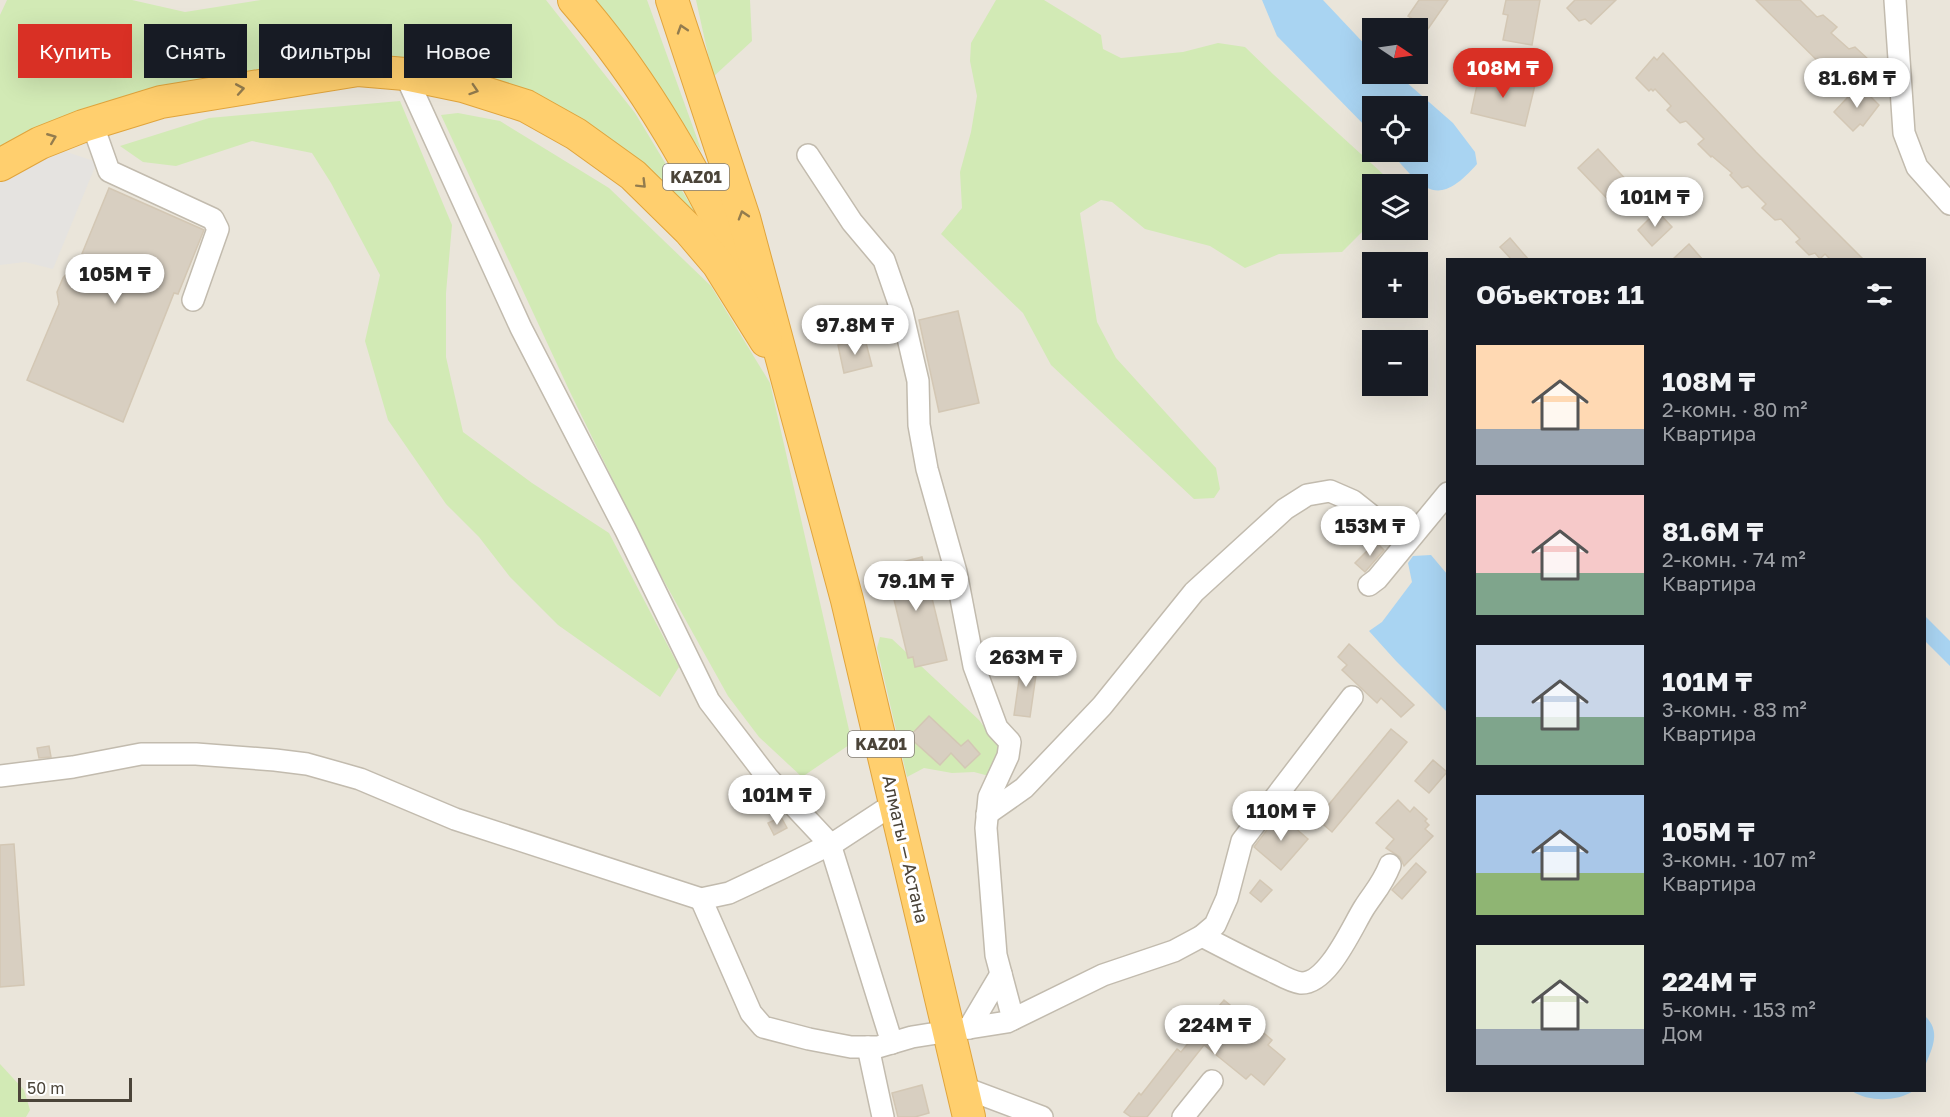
<!DOCTYPE html>
<html lang="ru">
<head>
<meta charset="utf-8">
<style>
	body { margin:0; font-family:"Golos Text",sans-serif; background:#242831; color:#f1f3f6; height:100vh; display:flex; flex-direction:column; font-size:22px; white-space:nowrap }
	* { box-sizing:border-box; margin:0 }
	p { font-size:20px; color:#9ea1a6 }
	.icon { flex:none; width:33px; height:33px; fill:none; stroke:currentColor; stroke-width:2; stroke-linecap:round; stroke-linejoin:round }
	.map { position:relative; flex:1; overflow:hidden }
	.sheet { position:absolute; left:1446px; top:258px; width:480px; height:834px; display:flex; flex-direction:column; background:#171b24; border-radius:0px; box-shadow:0 6px 24px #0002 }
	.sheet>* { flex:none }
	.hud { position:absolute; left:18px; top:24px; width:570px; height:54px; display:flex; gap:12px }
	.needle { width:39px; rotate:103deg }
	.controls { position:absolute; left:1362px; top:18px; display:grid; gap:12px }
	.controls a { display:grid; place-items:center; width:66px; height:66px; border-radius:0px; background:#171b24; box-shadow:0 6px 24px #0002; font-size:30px }
	.scale { position:absolute; left:18px; bottom:15px; width:114px; box-sizing:border-box; padding-left:6px; border:3px solid #4b4439; border-top:0; font-size:16px; line-height:21px; white-space:nowrap; color:#4b4439; -webkit-text-stroke:4px #fff; paint-order:stroke }
	.price { position:absolute; translate:-50% -51px; padding:0 14px; border-radius:21px; background:#fff; color:#222; font-size:20px; line-height:39px; filter:drop-shadow(0 2px 3px #0008) }
	.price::after { content:''; position:absolute; left:50%; top:36px; width:18px; height:14px; margin-left:-9px; background:inherit; clip-path:polygon(0 0,100% 0,50% 100%) }
	.price.on { background:#d93025; color:#fff }
	ul { padding:0; list-style:none }
	li { display:flex; align-items:center; gap:18px; height:150px; padding:0 30px }
	li span { display:grid; place-items:center; flex:none; width:168px; height:120px; border-radius:0px; color:#555 }
	li>.icon { margin-inline-start:auto }
	span .icon { width:72px; height:72px; fill:#fffc; stroke-width:1 }
	li b { font-size:26px }
	h2 { display:flex; justify-content:space-between; align-items:center; height:72px; padding:0 30px; font-size:26px }
	.pill { padding:0 21px; border-radius:0px; background:#171b24; box-shadow:0 6px 24px #0002; font-size:21px; line-height:54px }
	.pill.on { background:#d93025; color:#fff }
	.map>svg:first-child { display:block }
</style>
</head>
<body>
<div class="map">
<svg width="1950" height="1117" viewBox="0 0 1950 1117">
	<rect width="100%" height="100%" fill="#f6f3ec"/>
	<path fill="#eae5da" fill-rule="evenodd" d="M0 0H1950V1117H0ZM1372 28H1418V74H1372ZM1372 106H1418V152H1372ZM1372 184H1418V230H1372ZM1448 260H1924V1090H1448ZM1372 262H1418V308H1372ZM1372 340H1418V386H1372Z"/>
	<g fill="#d2eab5">
		<polygon points="7,0 132,0 185,12 261,0 546,0 635,113 722,257 594,130 374,64 0,153 0,15"/>
		<polygon points="591,0 647,0 702,152"/>
		<polygon points="696,0 750,0 752,41 713,77"/>
		<polygon points="996,0 1044,0 1101,35 1103,49 1121,58 1183,52 1218,43 1245,47 1274,75 1383,174 1390,184 1372,184 1372,222 1342,252 1279,254 1245,268 1210,246 1145,229 1112,202 1101,200 1080,213 1097,322 1116,358 1216,468 1220,489 1214,498 1194,499 1051,365 1023,313 941,234 962,208 960,172 971,132 977,96 970,61 971,43"/>
		<polygon points="400,101 452,225 446,293 446,357 463,432 532,483 609,533 679,667 660,697 558,625 510,577 479,537 446,504 388,420 365,341 380,275 331,183 312,153 252,141 176,166 143,162 120,146 209,118"/>
		<polygon points="458,113 500,121 609,188 711,286 770,383 852,743 802,777 759,737 728,696 650,556 570,392 441,115"/>
		<polygon points="880,637 892,639 979,720 1000,748 989,776 974,772 952,773 924,768 907,777 877,648"/>
		<polygon points="0,1064 24,1090 30,1110 26,1117 0,1117"/>
	</g>
	<polygon fill="#e5e3e0" points="40,143 97,162 53,269 25,262 0,265 0,165"/>
	<g fill="#a9d4f2">
		<path d="M1262 0H1323L1372 52V74H1397L1453 123 1475 152 1477 164C1436 211 1423 188 1390 152H1418V106H1372V133L1277 36Z"/>
		<polygon points="1431,555 1447,574 1447,712 1396,661 1369,631 1382,622 1412,582 1408,563 1413,556"/>
		<polygon points="1924,615 1950,641 1950,666 1925,641"/>
		<path d="M1925 1016C1941 1031 1933 1047 1925 1066Z"/>
		<path d="M1852 1091H1913C1897 1102 1868 1102 1852 1091Z"/>
	</g>
	<g fill="#d8cfc1" stroke="#d3c7b4" stroke-width="1.5">
		<polygon points="1419,0 1448,0 1428,29 1408,16"/>
		<polygon points="1506,0 1540,0 1532,45 1503,40 1508,15 1503,14"/>
		<polygon points="1575,0 1616,0 1591,24 1585,19 1579,21 1567,8"/>
		<polygon points="1756,0 1800,0 1817,17 1823,15 1837,27 1831,33 1849,49 1855,47 1868,59 1845,88"/>
		<polygon points="1663,53 1756,152 1864,260 1831,260 1825,254 1820,259 1815,253 1809,255 1796,242 1800,239 1781,219 1775,220 1762,208 1766,204 1748,186 1742,188 1730,175 1732,173 1712,156 1711,157 1698,144 1704,139 1686,121 1680,123 1667,110 1671,106 1655,89 1653,91 1651,89 1649,91 1636,78 1654,57 1657,60"/>
		<polygon points="1480,71 1535,85 1525,126 1471,113"/>
		<polygon points="1859,85 1879,105 1863,126 1860,124 1853,131 1834,112"/>
		<polygon points="1598,149 1639,194 1620,212 1578,168"/>
		<polygon points="109,188 204,230 178,294 174,293 123,422 27,380 59,304 57,292 63,278 79,261"/>
		<polygon points="1657,211 1672,227 1652,246 1638,230"/>
		<polygon points="1510,238 1529,260 1512,260 1500,247"/>
		<polygon points="1689,244 1703,260 1672,260"/>
		<polygon points="958,311 979,403 939,412 919,320"/>
		<polygon points="865,339 872,366 844,373 838,345"/>
		<polygon points="1376,542 1384,550 1365,572 1355,563"/>
		<polygon points="922,557 947,660 915,667 913,657 908,658 886,566"/>
		<polygon points="1349,644 1414,705 1401,717 1381,698 1377,703 1342,670 1347,665 1338,657"/>
		<polygon points="1022,659 1038,661 1030,717 1014,715"/>
		<polygon points="929,716 961,746 968,740 980,754 965,768 951,753 940,765 909,737"/>
		<polygon points="1391,729 1407,742 1332,832 1317,819"/>
		<polygon points="49,746 51,757 39,758 37,748"/>
		<polygon points="1433,760 1447,772 1429,793 1415,781"/>
		<polygon points="1398,800 1410,812 1414,807 1427,819 1425,821 1429,825 1425,829 1433,836 1404,866 1400,857 1386,848 1394,839 1376,823"/>
		<polygon points="1279,814 1308,839 1281,870 1254,847"/>
		<polygon points="781,817 787,828 774,835 768,823"/>
		<polygon points="14,844 24,985 0,987 0,845"/>
		<polygon points="1416,863 1426,872 1402,899 1392,890"/>
		<polygon points="1260,880 1272,890 1261,902 1250,893"/>
		<polygon points="1224,1000 1272,1040 1268,1045 1285,1059 1264,1085 1251,1074 1246,1079 1204,1045 1147,1117 1131,1117 1124,1112 1139,1093 1141,1095 1177,1049 1181,1052"/>
		<polygon points="922,1085 929,1113 915,1117 898,1117 892,1093"/>
	</g>
	<g fill="none" stroke-linecap="round" stroke-linejoin="round">
		<g stroke="#c2bbae" stroke-width="24">
			<g id="minor">
				<polyline points="1895,0 1904,133 1917,167 1950,204"/>
				<polyline points="405,74 521,328 626,531 709,701 768,778 830,844 892,1043"/>
				<polyline points="92,123 109,171 213,219 218,229 193,300"/>
				<polyline points="808,155 852,222 884,260 902,312 918,381 919,425 927,469 956,572 974,666 997,728 1010,742 1008,756 989,797 986,828 996,955 1013,1019"/>
				<polyline points="1369,585 1377,579 1448,493"/>
				<polyline points="0,776 73,767 141,754 196,754 275,760 307,764 360,779 455,819 701,899 729,893 780,869 837,841 895,803"/>
				<polyline points="987,814 1024,788 1102,706 1194,592 1285,509 1307,495 1330,491 1353,501 1406,543"/>
				<polyline points="701,899 751,1013 763,1027 809,1039 851,1047 878,1047 912,1037 1007,1022 1103,975 1174,951 1202,936 1215,925 1227,898 1242,841 1352,697"/>
				<path d="M1202 936C1225 948 1248 960 1272 971 1280 975 1292 982 1301 983 1328 984 1352 927 1364 908 1375 891 1382 885 1390 865"/>
				<polyline points="969,1028 1001,974"/>
				<polyline points="868,1047 883,1117"/>
				<polyline points="962,1087 1042,1117"/>
				<polyline points="1183,1117 1212,1081"/>
			</g>
		</g>
		<g stroke="#e0a43c" stroke-width="34">
			<g id="highway">
				<path d="M574 0C646 82 698 177 745 275"/>
				<polyline points="672,0 744,218 847,600 969,1117"/>
				<polyline points="0,165 40,143 83,126 161,102 358,70 405,74 463,86 526,106 576,134 633,175 689,230 718,264 766,341"/>
			</g>
		</g>
		<use href="#minor" stroke="#fff" stroke-width="21"/>
		<use href="#highway" stroke="#ffcf6e" stroke-width="32"/>
	</g>
	<defs><path id="oneway-chevron" d="M-2-3.5L2.5 0L-2 3.5" fill="none" stroke-width="1.6" stroke-linecap="round" stroke-linejoin="round" transform="scale(1.5)"/></defs>
	<g stroke="#937c4e">
		<use href="#oneway-chevron" transform="translate(682 29) rotate(-108)"/>
		<use href="#oneway-chevron" transform="translate(240 89) rotate(-10)"/>
		<use href="#oneway-chevron" transform="translate(474 90) rotate(18)"/>
		<use href="#oneway-chevron" transform="translate(52 138) rotate(-22)"/>
		<use href="#oneway-chevron" transform="translate(642 184) rotate(45)"/>
		<use href="#oneway-chevron" transform="translate(743 215) rotate(-107)"/>
	</g>
	<g text-anchor="middle" dominant-baseline="central" stroke-width="6" stroke-linejoin="round" paint-order="stroke">
		<g fill="#fff" stroke="#817c74" stroke-width="1.5">
			<rect x="663" y="164" width="66" height="26" rx="4.5"/>
			<rect x="848" y="731" width="66" height="26" rx="4.5"/>
		</g>
		<g font-size="16" font-weight="bold" fill="#4b4439">
			<text x="696" y="177">KАZ01</text>
			<text x="881" y="744">KАZ01</text>
		</g>
		<g font-size="18" fill="#4b4439" stroke="#fff">
			<text transform="translate(906 849) rotate(77)">Алматы — Астана</text>
		</g>
	</g>
</svg>
<div class="controls">
<a><svg class="needle" viewBox="-14 -14 28 28"><path d="M0-13l5 13h-10z" fill="#e53935"/><path d="M0 13l5-13h-10z" fill="#9ea1a6"/></svg></a>
<a><svg class="icon" aria-label="locate" viewBox="0 0 24 24"><circle cx="12" cy="12" r="6"/><path d="M12 2v4M12 18v4M2 12h4M18 12h4"/></svg></a>
<a><svg class="icon" aria-label="layers" viewBox="0 0 24 24"><path d="M12 4l9 5-9 5-9-5zM3 14l9 5 9-5"/></svg></a>
<a>+</a>
<a>−</a>
</div>
<div class="scale">50 m</div>
<b class="price on" style="left:1503px;top:99px">108M ₸</b>
<b class="price" style="left:1857px;top:109px">81.6M ₸</b>
<b class="price" style="left:1655px;top:228px">101M ₸</b>
<b class="price" style="left:115px;top:305px">105M ₸</b>
<b class="price" style="left:855px;top:356px">97.8M ₸</b>
<b class="price" style="left:1370px;top:557px">153M ₸</b>
<b class="price" style="left:916px;top:612px">79.1M ₸</b>
<b class="price" style="left:1026px;top:688px">263M ₸</b>
<b class="price" style="left:777px;top:826px">101M ₸</b>
<b class="price" style="left:1281px;top:842px">110M ₸</b>
<b class="price" style="left:1215px;top:1056px">224M ₸</b>
<div class="hud">
<a class="pill on">Купить</a>
<a class="pill">Снять</a>
<a class="pill">Фильтры</a>
<a class="pill">Новое</a>
</div>
<section class="sheet">
<h2>Объектов: 11<svg class="icon" aria-label="filters" viewBox="0 0 24 24"><path d="M4 7h16M4 17h16"/><circle cx="9" cy="7" r="2"/><circle cx="15" cy="17" r="2"/></svg></h2>
<ul>
<li><span style="background:linear-gradient(#ffd9b3 70%,#9aa5b1 0)"><svg class="icon" aria-label="home" viewBox="0 0 24 24"><path d="M3 11l9-7 9 7M6 9v11h12V9"/></svg></span><div><b>108M ₸</b><p>2-комн. · 80 m²</p><p>Квартира</p></div></li>
<li><span style="background:linear-gradient(#f6c9c9 65%,#7fa58c 0)"><svg class="icon" aria-label="home" viewBox="0 0 24 24"><path d="M3 11l9-7 9 7M6 9v11h12V9"/></svg></span><div><b>81.6M ₸</b><p>2-комн. · 74 m²</p><p>Квартира</p></div></li>
<li><span style="background:linear-gradient(#c9d6e8 60%,#7fa58c 0)"><svg class="icon" aria-label="home" viewBox="0 0 24 24"><path d="M3 11l9-7 9 7M6 9v11h12V9"/></svg></span><div><b>101M ₸</b><p>3-комн. · 83 m²</p><p>Квартира</p></div></li>
<li><span style="background:linear-gradient(#a9c7e8 65%,#8fb573 0)"><svg class="icon" aria-label="home" viewBox="0 0 24 24"><path d="M3 11l9-7 9 7M6 9v11h12V9"/></svg></span><div><b>105M ₸</b><p>3-комн. · 107 m²</p><p>Квартира</p></div></li>
<li><span style="background:linear-gradient(#dfe7d0 70%,#9aa5b1 0)"><svg class="icon" aria-label="home" viewBox="0 0 24 24"><path d="M3 11l9-7 9 7M6 9v11h12V9"/></svg></span><div><b>224M ₸</b><p>5-комн. · 153 m²</p><p>Дом</p></div></li>
</ul>
</section>
</div>
</body>
</html>
